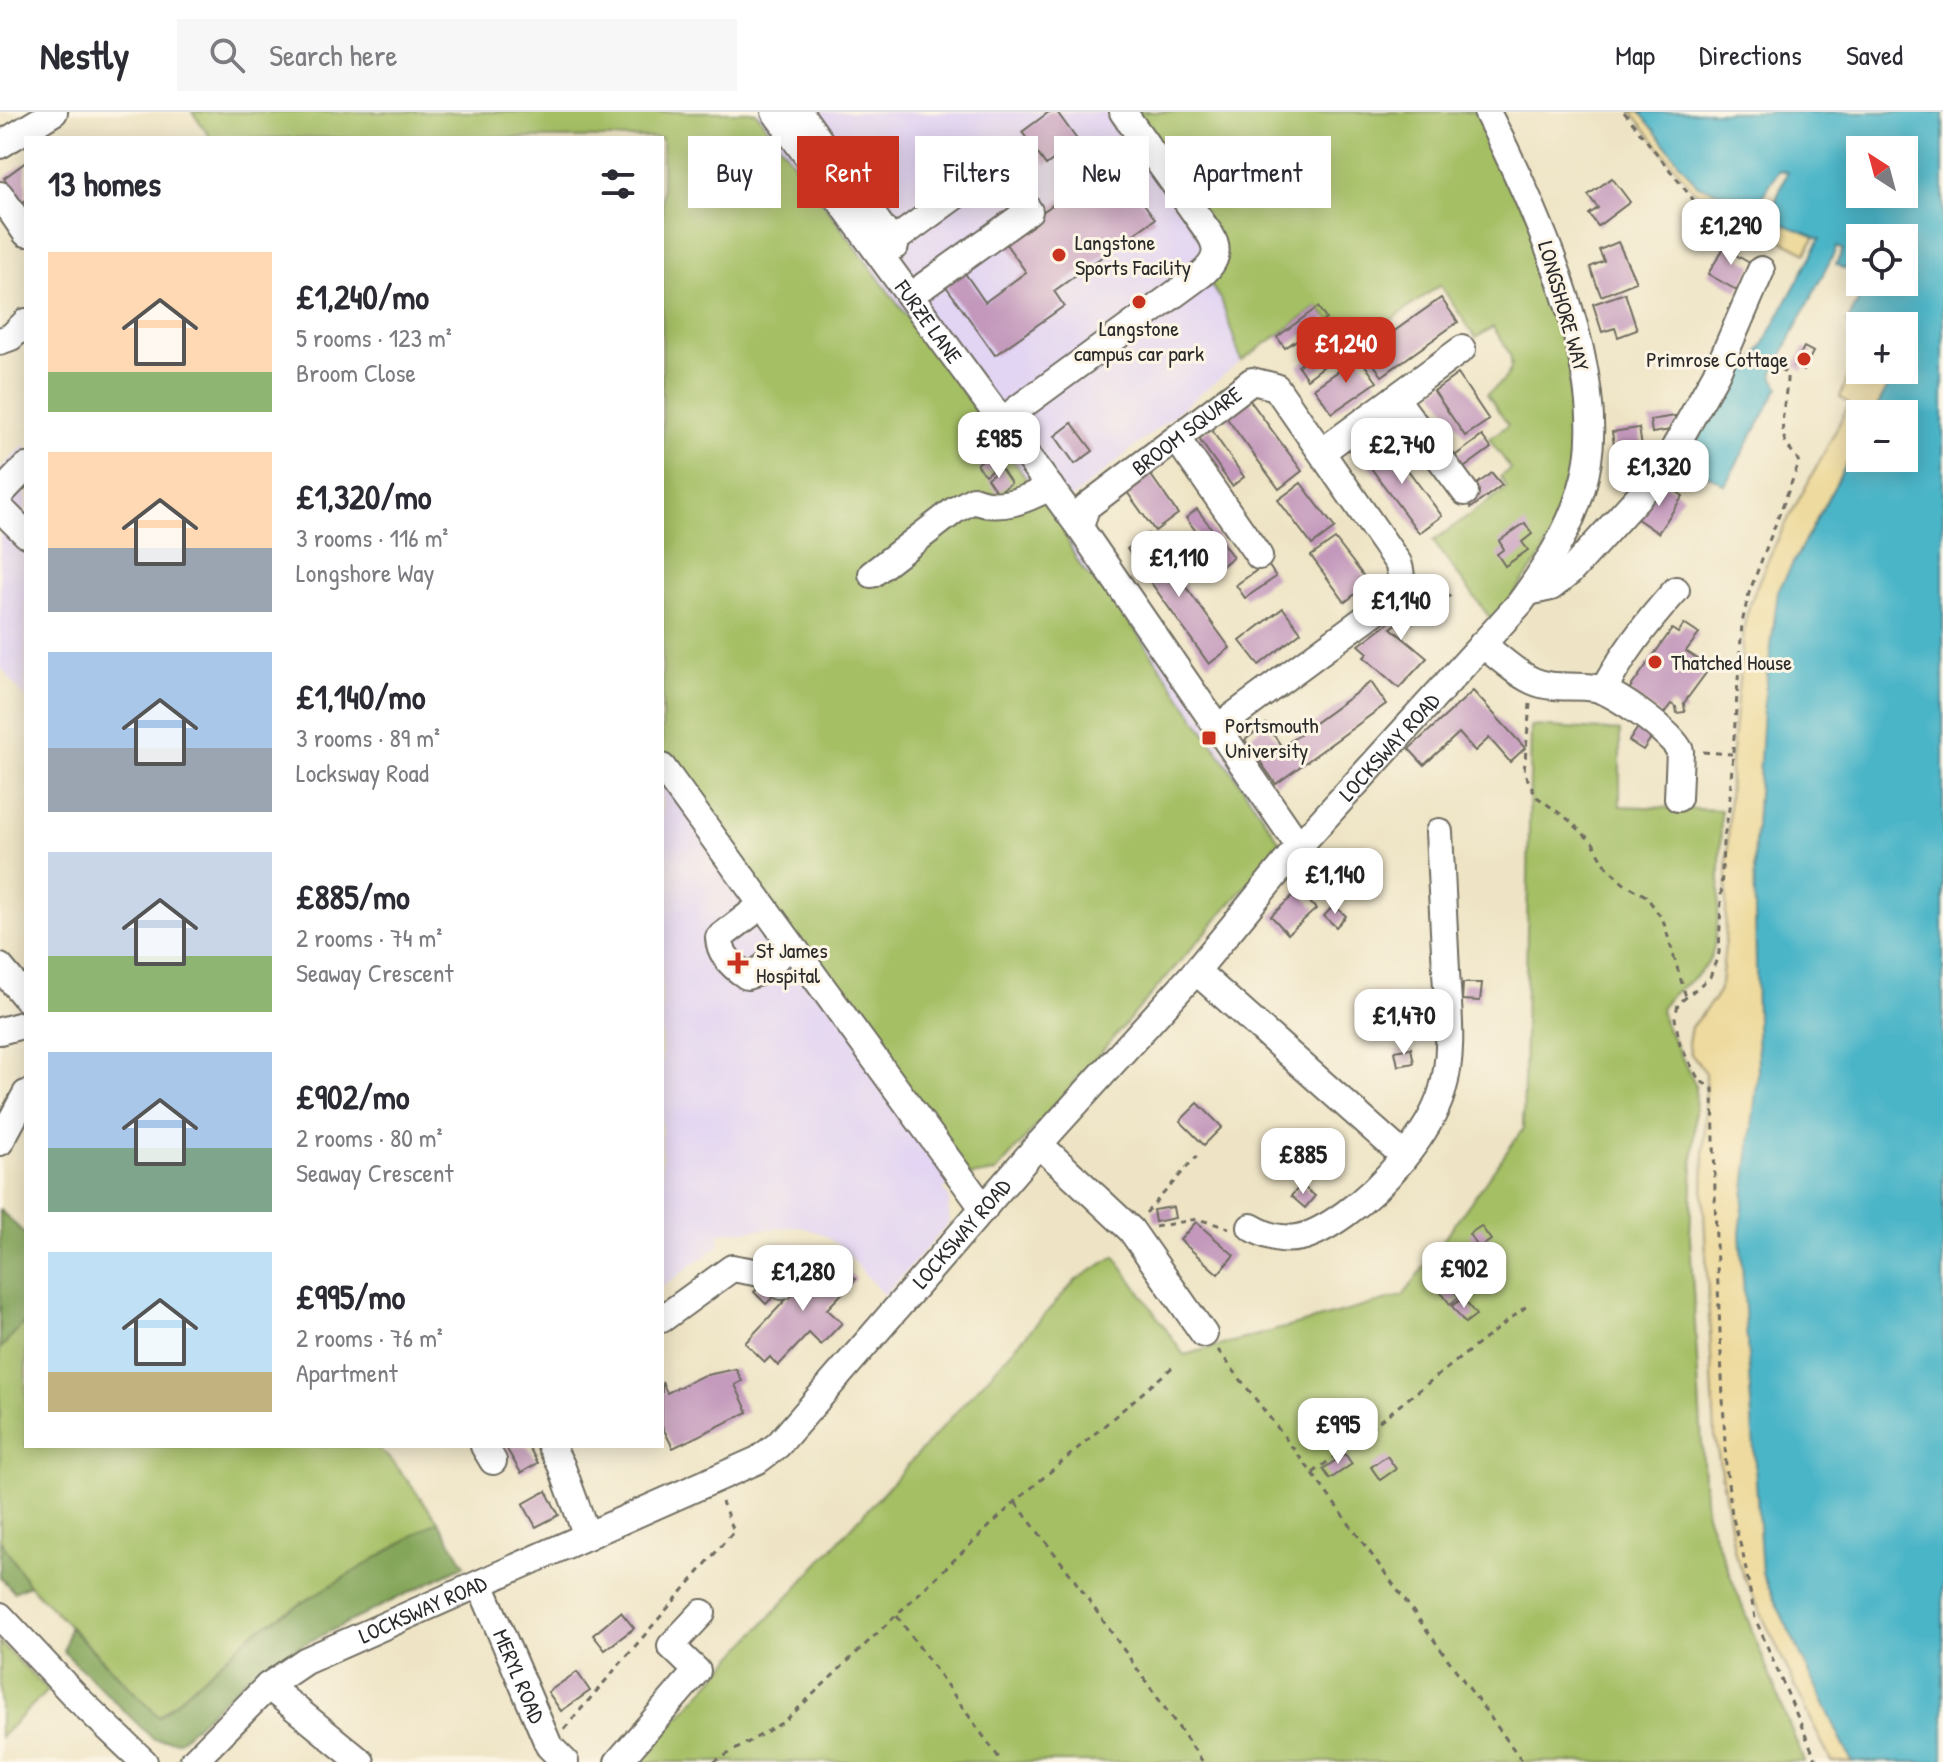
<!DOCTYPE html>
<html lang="en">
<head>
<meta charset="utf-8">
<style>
	body { margin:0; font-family:"Patrick Hand",sans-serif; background:#f7f7f7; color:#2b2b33; height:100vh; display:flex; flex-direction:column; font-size:30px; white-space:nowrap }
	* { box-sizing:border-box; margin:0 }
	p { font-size:26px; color:#7c7c81 }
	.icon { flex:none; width:44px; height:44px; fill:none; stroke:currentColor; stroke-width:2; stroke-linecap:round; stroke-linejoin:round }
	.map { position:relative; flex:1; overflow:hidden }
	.side { position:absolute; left:24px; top:24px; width:640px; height:1312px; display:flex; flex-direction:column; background:#fff; border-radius:0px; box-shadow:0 4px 20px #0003 }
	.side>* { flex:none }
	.top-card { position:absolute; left:688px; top:24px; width:760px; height:72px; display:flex; gap:16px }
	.needle { width:52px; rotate:324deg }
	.buttons { position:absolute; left:1846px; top:24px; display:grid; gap:16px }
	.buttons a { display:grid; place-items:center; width:72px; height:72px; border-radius:0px; background:#fff; box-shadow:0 4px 20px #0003; font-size:40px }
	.price { position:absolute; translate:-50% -68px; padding:0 18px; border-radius:16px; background:#fff; color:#222; font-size:26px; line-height:52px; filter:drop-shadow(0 2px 4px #0008) }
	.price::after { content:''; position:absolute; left:50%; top:48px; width:24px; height:18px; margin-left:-12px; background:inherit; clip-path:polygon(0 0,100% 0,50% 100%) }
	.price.current { background:#c8321e; color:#fff }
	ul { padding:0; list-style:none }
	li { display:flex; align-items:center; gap:24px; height:200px; padding:0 24px }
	li span { display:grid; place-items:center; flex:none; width:224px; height:160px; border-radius:0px; color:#555 }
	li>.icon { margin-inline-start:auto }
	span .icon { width:96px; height:96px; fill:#fffc; stroke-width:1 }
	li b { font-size:34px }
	h2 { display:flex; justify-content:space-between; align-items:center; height:96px; padding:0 24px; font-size:34px }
	.chip { padding:0 28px; border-radius:0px; background:#fff; box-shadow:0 4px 20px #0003; font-size:28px; line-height:72px }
	.chip.current { background:#c8321e; color:#fff }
	header { display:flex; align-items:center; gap:48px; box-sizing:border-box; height:112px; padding:0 40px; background:#fff; border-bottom:2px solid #e1e1e2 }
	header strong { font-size:38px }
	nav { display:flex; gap:44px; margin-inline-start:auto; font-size:28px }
	.search { width:560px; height:72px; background:#f7f7f7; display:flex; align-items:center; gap:20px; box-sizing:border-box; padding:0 28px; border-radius:0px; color:#7c7c81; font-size:30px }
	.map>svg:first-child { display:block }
</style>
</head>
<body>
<header>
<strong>Nestly</strong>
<div class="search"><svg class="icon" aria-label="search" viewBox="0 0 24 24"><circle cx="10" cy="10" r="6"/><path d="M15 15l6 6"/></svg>Search here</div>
<nav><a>Map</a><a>Directions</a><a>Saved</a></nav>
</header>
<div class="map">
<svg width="1943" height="1650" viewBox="0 0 1943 1650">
	<rect width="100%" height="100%" fill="#fcf5e5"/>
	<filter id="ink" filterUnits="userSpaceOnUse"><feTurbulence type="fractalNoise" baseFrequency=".0125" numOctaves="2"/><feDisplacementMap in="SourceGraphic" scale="16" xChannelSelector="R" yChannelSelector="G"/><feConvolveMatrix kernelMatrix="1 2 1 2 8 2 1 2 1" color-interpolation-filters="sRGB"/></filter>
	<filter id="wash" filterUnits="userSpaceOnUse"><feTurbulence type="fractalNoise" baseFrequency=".006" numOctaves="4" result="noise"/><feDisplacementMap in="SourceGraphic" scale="32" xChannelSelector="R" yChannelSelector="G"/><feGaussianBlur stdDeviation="1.8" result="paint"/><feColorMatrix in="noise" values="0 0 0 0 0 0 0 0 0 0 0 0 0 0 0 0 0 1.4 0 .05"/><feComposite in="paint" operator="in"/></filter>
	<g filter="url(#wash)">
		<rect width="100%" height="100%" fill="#eee4c5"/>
		<g fill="#e2d4f3">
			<polygon points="192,0 1480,0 1440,173 1354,235 1318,195 1241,249 1070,387 1282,733 996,1060 967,1060 943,1077 949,1086 948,1112 884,1184 846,1140 825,1123 800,1114 719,1121 720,1133 662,1175 662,26 211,26"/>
			<polygon points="26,331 26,587 0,554 0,358"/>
		</g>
		<g fill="#a5bf65" stroke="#687548" stroke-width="2">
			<path d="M192 0H756L1065 419C1073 449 1087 466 1112 484L1282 733 996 1060 970 1064 662 642V26H211Z"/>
			<path d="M1123 0H1480L1532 111 1568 224 1583 340 1543 442 1493 510 1433 429 1507 376 1500 365 1511 357 1489 327 1508 313 1487 282C1522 256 1515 248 1493 215L1476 226 1440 173 1354 235 1318 195 1241 249 1221 187 1202 162 1213 150Z"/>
			<path d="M1531 614 1620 619V694L1721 698C1720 730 1722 827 1709 849 1695 872 1669 878 1661 897L1663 908 1696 974 1690 1125 1706 1402 1804 1650H638L1076 1168 1115 1144 1184 1243 1403 1184 1523 1017Z"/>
			<polygon points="26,1208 26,1334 376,1334 394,1351 438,1409 254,1520 159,1605 29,1473 0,1428 0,1237"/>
			<polygon points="0,1531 48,1578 0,1625"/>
		</g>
		<g fill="#84a65a" stroke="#586842" stroke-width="2">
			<polygon points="0,1098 26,1123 26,1208 0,1237"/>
			<polygon points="438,1409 465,1453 259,1554 179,1629 153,1627 64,1540 69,1515 159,1605 254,1520"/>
			<polygon points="0,1428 29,1473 14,1480 0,1465"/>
		</g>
		<g fill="#eeda9e" stroke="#8c8264" stroke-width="2" fill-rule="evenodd">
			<polygon points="1632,0 1672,0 1760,88 1745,111 1721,104 1706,94"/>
			<polygon points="1769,106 1815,124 1806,141 1763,119"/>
			<path d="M1868 170 1928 190 1895 302H1860V343L1830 382 1792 453 1766 871 1749 1242 1759 1408 1767 1451 1865 1650H1831L1743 1463 1735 1442 1715 1325 1703 1081 1706 961 1691 942 1688 931 1691 915 1715 886 1721 872 1725 831 1730 659 1745 508C1768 430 1816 364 1849 291L1840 285C1851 259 1860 238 1847 211ZM1860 214H1904V258H1860Z"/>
		</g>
		<path fill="#4bb5c8" stroke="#3b707a" stroke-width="2" fill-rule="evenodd" d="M1640 0H1943V1650H1852L1762 1462 1740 1121 1758 962 1754 747 1763 598 1778 479 1860 327V346H1904V302H1873L1897 258H1904V245L1910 234 1904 232V214L1860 216 1847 211 1868 170H1904V126H1860V165L1836 152 1843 138 1837 135 1772 262 1779 275 1725 373 1685 350 1737 252 1754 250 1820 127 1769 106 1787 60 1779 58 1756 94 1697 73ZM1860 38H1904V82H1860Z"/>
		<g id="blocks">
			<g fill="#c398bc">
				<polygon points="1049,0 1057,0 1078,29 1046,53 1022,20"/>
				<polygon points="1124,42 1145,71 1134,78 1155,107 1054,179 1064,194 995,243 943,170 962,157 985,190 1026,160 1003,128"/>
				<polygon points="26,50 26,88 22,91 4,66"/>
				<polygon points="1612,66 1630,90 1598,114 1589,102 1598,96 1588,83"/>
				<polygon points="1728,129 1740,136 1736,143 1753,153 1738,179 1708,162"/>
				<polygon points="1618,130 1636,170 1601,184 1590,155 1604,149 1599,138"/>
				<polygon points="1625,181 1637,218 1618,225 1615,216 1602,220 1593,192"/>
				<polygon points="1441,186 1458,210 1382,264 1365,240"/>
				<polygon points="1318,195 1326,207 1285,236 1277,225"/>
				<polygon points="1339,222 1349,235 1307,267 1298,254"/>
				<polygon points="1804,235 1813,240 1803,259 1794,254"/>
				<polygon points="1359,245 1377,270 1332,301 1314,276"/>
				<polygon points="1458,262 1489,308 1465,324 1434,279"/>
				<polygon points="1246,283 1302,359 1279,377 1223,301"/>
				<polygon points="1675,304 1677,317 1652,321 1650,308"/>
				<polygon points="1072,311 1093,339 1075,352 1055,324"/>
				<polygon points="1210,316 1244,365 1232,374 1197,324"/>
				<polygon points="1639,316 1644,347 1617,351 1612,320"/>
				<polygon points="1482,324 1491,336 1461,358 1452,346"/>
				<polygon points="1385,327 1442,404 1419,421 1362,344"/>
				<polygon points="989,343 997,354 985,363 977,352"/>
				<polygon points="1001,356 1011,371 997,381 987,366"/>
				<polygon points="1146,356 1178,402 1155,419 1122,373"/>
				<polygon points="1492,361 1502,373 1471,396 1462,383"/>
				<polygon points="1301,371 1335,416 1312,433 1278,388"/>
				<polygon points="1665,372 1683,384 1658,421 1633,404"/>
				<polygon points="1197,397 1233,445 1222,454 1186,406"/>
				<polygon points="1525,411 1532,422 1522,430 1528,438 1505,454 1497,442 1504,437 1499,429"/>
				<polygon points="1148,422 1230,536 1209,552 1127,437"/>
				<polygon points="1335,427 1369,471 1345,490 1311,444"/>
				<polygon points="1267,451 1276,465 1245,486 1236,473"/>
				<polygon points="1440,472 1450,484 1413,511 1408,503 1391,516 1427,546 1399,576 1364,545 1368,541 1359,533"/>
				<polygon points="1283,496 1301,520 1259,553 1240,529"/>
				<polygon points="1684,512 1699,522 1686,539 1704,551 1706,561 1684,591 1685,600 1677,601 1676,595 1671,592 1662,604 1628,579 1672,517 1678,521"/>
				<polygon points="1371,570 1386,592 1276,672 1245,628 1266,612 1282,635"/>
				<polygon points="1473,579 1525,636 1510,650 1489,626 1475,639 1459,621 1424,653 1409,637"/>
				<polygon points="1639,614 1653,623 1643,638 1629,629"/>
				<polygon points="1299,778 1316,797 1288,822 1271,804"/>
				<polygon points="1334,793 1346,804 1336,815 1324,804"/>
				<polygon points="1463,871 1482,871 1480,889 1462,888"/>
				<polygon points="1411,936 1414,951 1398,954 1395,939"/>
				<polygon points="1198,991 1222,1015 1204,1033 1180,1009"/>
				<polygon points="1301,1073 1315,1084 1305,1096 1291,1084"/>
				<polygon points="1173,1095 1175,1106 1155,1110 1153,1098"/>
				<polygon points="1196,1110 1234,1143 1218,1162 1180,1128"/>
				<polygon points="1481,1114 1491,1128 1479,1136 1469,1122"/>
				<polygon points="829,1142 856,1167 827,1197 842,1211 821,1233 809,1221 778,1254 770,1245 765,1250 745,1231"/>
				<polygon points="1446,1168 1459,1185 1450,1192 1437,1175"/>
				<polygon points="764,1170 776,1182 766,1192 754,1180"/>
				<polygon points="1463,1186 1476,1203 1465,1211 1452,1194"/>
				<polygon points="736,1257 742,1269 735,1273 748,1300 673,1336 662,1314 662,1270 667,1281 702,1264"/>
				<polygon points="505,1334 528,1334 538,1351 521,1361"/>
				<polygon points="1345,1342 1352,1352 1330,1367 1323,1357"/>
				<polygon points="1387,1344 1396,1357 1380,1368 1371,1355"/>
				<polygon points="546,1379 559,1403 536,1415 523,1392"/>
				<polygon points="621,1500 634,1516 605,1538 593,1523"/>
				<polygon points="577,1560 590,1579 561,1599 548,1580"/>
			</g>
		</g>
	</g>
	<g filter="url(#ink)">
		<use href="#blocks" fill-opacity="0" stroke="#6f6c61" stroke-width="2"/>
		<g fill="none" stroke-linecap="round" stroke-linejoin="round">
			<g stroke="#6f6c61" stroke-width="30">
				<g id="minor">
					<path id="s1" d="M775 0 1080 416 1299 734"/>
					<polyline points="799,0 895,134"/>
					<polyline points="0,33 54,0"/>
					<polyline points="0,83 26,121"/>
					<polyline points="892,130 996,54 1029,99 924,174"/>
					<polyline points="0,229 11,225 26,210"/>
					<polyline points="1395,286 1465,380"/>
					<path d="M1016 298 1202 162C1216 150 1220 138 1210 122L1123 0"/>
					<polyline points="1177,327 1259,444"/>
					<polyline points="1323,339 1462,237"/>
					<polyline points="0,382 26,355"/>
					<polyline points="0,396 26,422"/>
					<path id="s2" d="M1080 416 1086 395 1252 269 1276 275 1398 451C1404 467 1400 476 1389 489L1217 616"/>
					<path d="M872 462 955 398 973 388C1001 399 1025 388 1050 375"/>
					<polyline points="1528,480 1551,475 1570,460 1661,360 1716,262 1761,158"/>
					<path d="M1482 532C1498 544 1515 561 1533 569 1553 578 1574 572 1595 576 1615 580 1672 621 1680 639L1678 686"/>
					<path d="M1603 579C1623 541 1647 510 1676 478"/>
					<polyline points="662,655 984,1097"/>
					<path d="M762 793 719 826C720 843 733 855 747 864L756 861 792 834"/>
					<polyline points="0,855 26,886"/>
					<polyline points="1196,859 1404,1044"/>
					<polyline points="0,919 26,912"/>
					<polyline points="0,1030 26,982"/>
					<polyline points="1039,1032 1131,1118 1204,1222"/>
					<path d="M1251 1115C1288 1137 1313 1125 1345 1102 1382 1076 1429 1023 1442 980 1454 941 1448 899 1446 859 1444 813 1441 766 1439 720"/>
					<polyline points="662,1207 732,1156 771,1163 782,1174"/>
					<polyline points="484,1334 493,1349"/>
					<polyline points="551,1334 561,1353 587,1424"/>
					<path id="s3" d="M480 1472 549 1634 565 1650"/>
					<polyline points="0,1504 77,1586 144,1650"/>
					<polyline points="268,1574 361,1650"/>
					<path id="s4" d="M193 1650 268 1574 305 1549 758 1348 778 1333 1039 1032 1196 859 1299 734 1520 491C1551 449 1580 401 1588 349 1604 246 1533 91 1487 0"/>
					<polyline points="618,1650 697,1559 671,1534 702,1501"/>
				</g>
			</g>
			<g stroke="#6f6c61" stroke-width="3" stroke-dasharray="6 6" stroke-linecap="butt">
				<polyline points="1624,0 1695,90 1751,137"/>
				<path d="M1749 239 1787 261C1788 283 1778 307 1785 329 1788 338 1796 341 1799 351L1749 481 1742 511 1729 697 1723 731 1719 841 1710 865 1678 892 1675 906 1680 933 1699 968 1713 977 1716 1130 1726 1354 1732 1403 1743 1442 1755 1506 1817 1650"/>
				<polyline points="1530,592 1524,660 1537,685 1569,708 1593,731 1607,755 1623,771 1646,784 1663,808 1686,885"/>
				<polyline points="1703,640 1732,642"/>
				<polyline points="1146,1101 1197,1044"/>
				<polyline points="1155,1115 1197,1107 1229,1116"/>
				<polyline points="1218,1238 1312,1361 1523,1650"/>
				<polyline points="1313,1361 1528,1193"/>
				<polyline points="1016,1391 1068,1459 1203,1650"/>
				<polyline points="897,1504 1002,1650"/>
				<polyline points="564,1617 734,1419 722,1390"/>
				<polyline points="714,1650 785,1609 1015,1390 1175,1253"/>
			</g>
			<use href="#minor" stroke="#fff" stroke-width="26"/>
		</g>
	</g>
	<g fill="#c8321e" stroke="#fcf5e5" stroke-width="3">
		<circle cx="1059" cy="143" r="8"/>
		<circle cx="1139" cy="190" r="8"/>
		<circle cx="1804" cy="247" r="8"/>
		<circle cx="1655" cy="550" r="8"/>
		<rect x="1201" y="618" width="16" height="16" rx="4"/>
		<path d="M734 839h8v8h8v8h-8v8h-8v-8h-8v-8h8z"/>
	</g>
	<g text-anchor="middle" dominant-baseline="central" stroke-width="6" stroke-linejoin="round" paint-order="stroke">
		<g font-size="22" fill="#2b2b2b" stroke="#fcf5e5" text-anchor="start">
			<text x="1075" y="130">Langstone<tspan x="1075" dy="25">Sports Facility</tspan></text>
			<text x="1139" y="216" text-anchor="middle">Langstone<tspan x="1139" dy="25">campus car park</tspan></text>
			<text x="1788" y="247" text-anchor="end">Primrose Cottage</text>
			<text x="1671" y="550">Thatched House</text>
			<text x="1225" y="613">Portsmouth<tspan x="1225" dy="25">University</tspan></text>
			<text x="756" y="838">St James<tspan x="756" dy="25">Hospital</tspan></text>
		</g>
		<g font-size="22" fill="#2b2b2b" stroke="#fcf5e5">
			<text transform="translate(1564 194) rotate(74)">LONGSHORE WAY</text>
			<text stroke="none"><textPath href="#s1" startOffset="260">FURZE LANE</textPath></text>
			<text stroke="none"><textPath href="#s2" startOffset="148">BROOM SQUARE</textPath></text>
			<text stroke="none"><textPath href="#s4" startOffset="1600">LOCKSWAY ROAD</textPath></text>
			<text stroke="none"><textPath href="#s4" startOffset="952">LOCKSWAY ROAD</textPath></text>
			<text stroke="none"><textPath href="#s4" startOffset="280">LOCKSWAY ROAD</textPath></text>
			<text stroke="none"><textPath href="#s3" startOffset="100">MERYL ROAD</textPath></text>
		</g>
	</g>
</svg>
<div class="buttons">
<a><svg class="needle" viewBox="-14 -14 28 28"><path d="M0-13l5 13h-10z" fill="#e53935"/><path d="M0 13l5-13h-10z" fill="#7c7c81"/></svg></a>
<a><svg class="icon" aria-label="locate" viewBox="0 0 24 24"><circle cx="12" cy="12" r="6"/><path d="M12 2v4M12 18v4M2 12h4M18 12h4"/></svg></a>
<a>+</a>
<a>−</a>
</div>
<b class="price" style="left:1731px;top:155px">£1,290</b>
<b class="price current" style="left:1346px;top:273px">£1,240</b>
<b class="price" style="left:999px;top:368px">£985</b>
<b class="price" style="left:1402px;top:374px">£2,740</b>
<b class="price" style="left:1659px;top:396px">£1,320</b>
<b class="price" style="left:1179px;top:487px">£1,110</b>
<b class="price" style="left:1401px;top:530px">£1,140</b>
<b class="price" style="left:1335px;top:804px">£1,140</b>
<b class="price" style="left:1404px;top:945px">£1,470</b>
<b class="price" style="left:1303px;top:1084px">£885</b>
<b class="price" style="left:1464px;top:1198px">£902</b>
<b class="price" style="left:803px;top:1201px">£1,280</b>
<b class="price" style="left:1338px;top:1354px">£995</b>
<div class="top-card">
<a class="chip">Buy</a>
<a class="chip current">Rent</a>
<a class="chip">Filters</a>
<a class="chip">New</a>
<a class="chip">Apartment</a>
</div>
<section class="side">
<h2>13 homes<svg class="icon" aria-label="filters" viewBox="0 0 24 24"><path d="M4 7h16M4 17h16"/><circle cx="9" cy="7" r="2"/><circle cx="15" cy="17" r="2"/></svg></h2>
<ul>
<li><span style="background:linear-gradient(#ffd9b3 75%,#8fb573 0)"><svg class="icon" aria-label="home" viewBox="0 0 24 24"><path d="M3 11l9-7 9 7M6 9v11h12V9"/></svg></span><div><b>£1,240/mo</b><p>5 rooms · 123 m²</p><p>Broom Close</p></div></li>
<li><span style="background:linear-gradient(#ffd9b3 60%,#9aa5b1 0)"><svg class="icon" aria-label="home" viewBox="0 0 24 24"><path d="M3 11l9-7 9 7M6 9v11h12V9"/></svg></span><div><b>£1,320/mo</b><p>3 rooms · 116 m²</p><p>Longshore Way</p></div></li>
<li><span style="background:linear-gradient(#a9c7e8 60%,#9aa5b1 0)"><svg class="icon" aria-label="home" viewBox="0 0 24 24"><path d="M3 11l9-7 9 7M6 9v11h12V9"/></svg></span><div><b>£1,140/mo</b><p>3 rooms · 89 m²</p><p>Locksway Road</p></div></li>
<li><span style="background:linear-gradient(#c9d6e8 65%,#8fb573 0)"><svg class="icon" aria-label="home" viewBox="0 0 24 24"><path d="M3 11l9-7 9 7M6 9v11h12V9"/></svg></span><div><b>£885/mo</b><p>2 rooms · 74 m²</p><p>Seaway Crescent</p></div></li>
<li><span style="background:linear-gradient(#a9c7e8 60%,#7fa58c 0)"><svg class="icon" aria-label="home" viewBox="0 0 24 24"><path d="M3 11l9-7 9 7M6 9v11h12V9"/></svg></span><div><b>£902/mo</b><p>2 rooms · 80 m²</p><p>Seaway Crescent</p></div></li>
<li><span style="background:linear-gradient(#bfe0f5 75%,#c2b280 0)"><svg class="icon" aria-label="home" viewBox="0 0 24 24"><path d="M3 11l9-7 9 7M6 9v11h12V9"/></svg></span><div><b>£995/mo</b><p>2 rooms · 76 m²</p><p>Apartment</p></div></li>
</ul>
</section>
</div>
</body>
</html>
